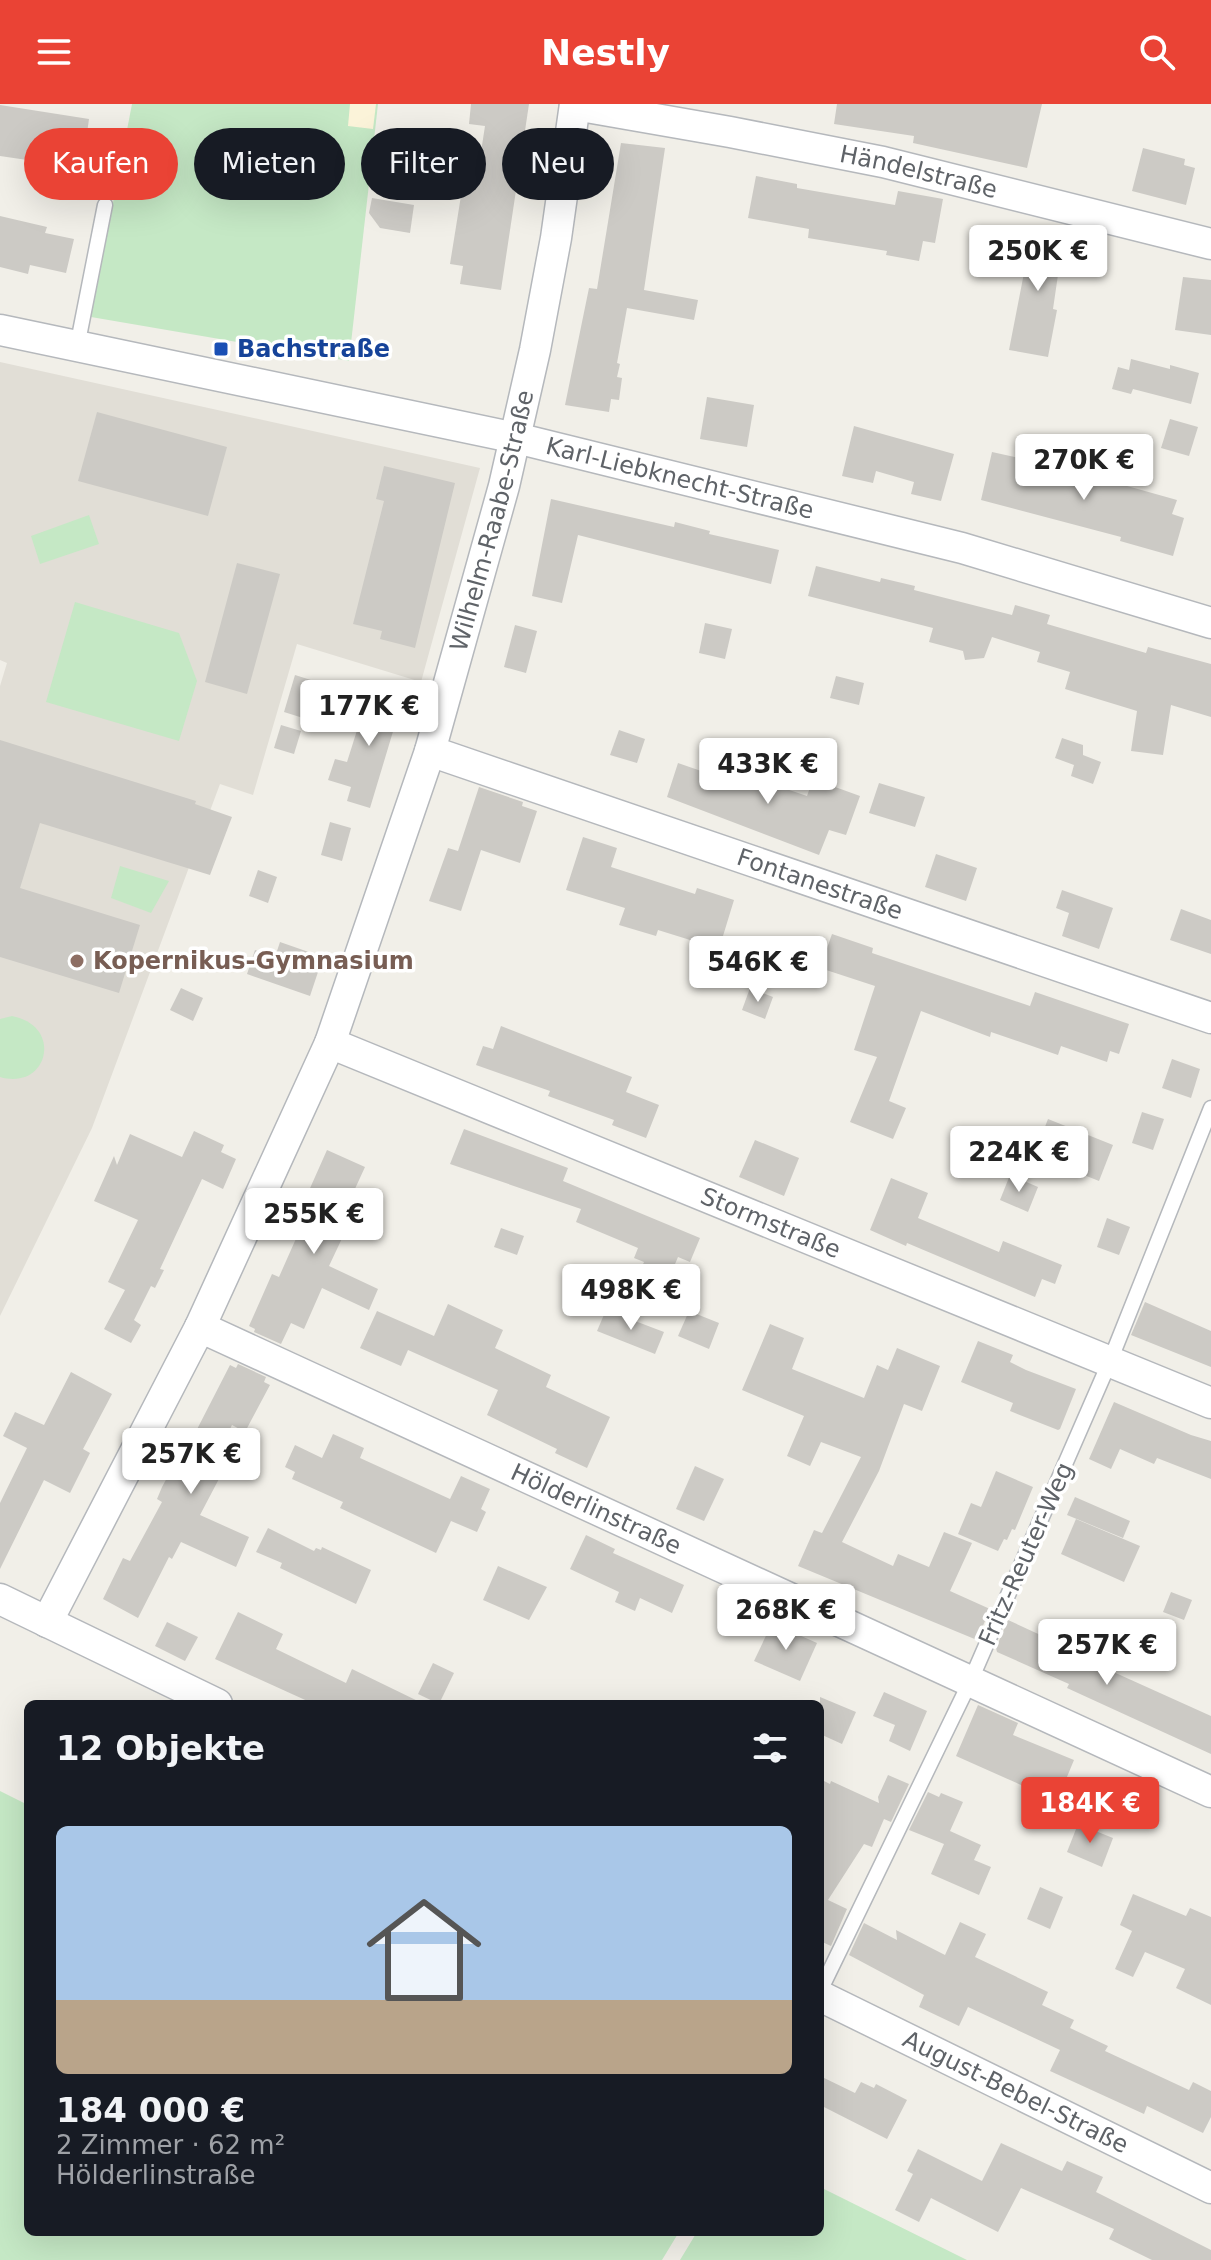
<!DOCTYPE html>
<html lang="de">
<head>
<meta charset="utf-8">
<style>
	body { margin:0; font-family:"DejaVu Sans",sans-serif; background:#20242c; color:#f1f3f6; height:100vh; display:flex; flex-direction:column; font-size:30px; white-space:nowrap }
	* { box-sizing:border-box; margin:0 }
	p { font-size:26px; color:#9ea1a6 }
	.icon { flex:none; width:44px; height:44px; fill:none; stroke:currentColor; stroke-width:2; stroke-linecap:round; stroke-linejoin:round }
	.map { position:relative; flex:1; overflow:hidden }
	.sheet { position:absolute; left:24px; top:1596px; width:800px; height:536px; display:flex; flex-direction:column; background:#171b24; border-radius:12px; box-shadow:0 8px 32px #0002 }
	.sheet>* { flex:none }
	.banner { position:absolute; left:24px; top:24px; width:800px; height:72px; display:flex; gap:16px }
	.price { position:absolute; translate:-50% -68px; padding:0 18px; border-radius:8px; background:#fff; color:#222; font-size:26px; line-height:52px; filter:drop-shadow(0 2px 4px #0008) }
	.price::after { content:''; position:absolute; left:50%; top:48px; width:24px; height:18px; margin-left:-12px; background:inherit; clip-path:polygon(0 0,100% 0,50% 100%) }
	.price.active { background:#ea4335; color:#fff }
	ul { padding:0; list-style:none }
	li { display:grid; align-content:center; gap:16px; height:424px; padding:0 32px }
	li span { display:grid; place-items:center; height:248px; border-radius:12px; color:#555 }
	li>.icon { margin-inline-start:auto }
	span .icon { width:144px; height:144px; fill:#fffc; stroke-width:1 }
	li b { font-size:34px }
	h2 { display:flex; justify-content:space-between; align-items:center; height:96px; padding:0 32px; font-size:34px }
	.pill { padding:0 28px; border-radius:36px; background:#171b24; box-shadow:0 8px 32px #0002; font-size:28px; line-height:72px }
	.pill.active { background:#ea4335; color:#fff }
	header { display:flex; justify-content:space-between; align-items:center; height:104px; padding:0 32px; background:#ea4335; color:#fff; font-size:36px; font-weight:700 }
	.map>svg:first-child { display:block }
</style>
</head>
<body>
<header><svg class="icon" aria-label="menu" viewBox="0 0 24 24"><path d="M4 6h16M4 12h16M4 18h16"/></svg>Nestly<svg class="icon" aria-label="search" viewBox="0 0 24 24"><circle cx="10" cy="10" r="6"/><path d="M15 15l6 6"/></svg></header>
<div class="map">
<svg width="1211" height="2156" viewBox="0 0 1211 2156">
	<rect width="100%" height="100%" fill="#f1efe8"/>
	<polygon fill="#e1ded6" points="0,258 480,364 421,578 297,540 253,691 220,680 92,1024 0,1212 0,582 7,559 0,556"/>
	<g fill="#c5e8c5">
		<polygon points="132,0 378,0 349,257 91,213"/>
		<polygon points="89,411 99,440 40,460 31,432"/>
		<polygon points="75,498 179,529 197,577 179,637 46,598"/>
		<polygon points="120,762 169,777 151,809 111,794"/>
		<path d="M12 912C64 922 48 987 0 973V915Z"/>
		<polygon points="0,1687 28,1701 28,2128 679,2128 662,2156 0,2156"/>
		<polygon points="820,2083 967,2156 680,2156 697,2128 820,2128"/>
	</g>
	<polygon fill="#fbf3d9" points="350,0 376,0 373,25 348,22"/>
	<g fill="#cccac5">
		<polygon points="471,0 529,0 501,186 460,180 463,162 450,160 464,73 477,74 485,22 469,20"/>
		<polygon points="837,0 1042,0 1027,64 913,39 914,32 834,20"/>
		<polygon points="0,1 89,15 82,64 0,52"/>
		<polygon points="621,39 665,44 644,186 698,196 694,216 627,204 617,259 620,260 617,273 622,274 619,296 611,295 609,308 565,301 589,184 597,185"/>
		<polygon points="1143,44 1185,55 1184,61 1195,64 1186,101 1132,87"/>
		<polygon points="756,72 797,80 797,84 895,101 898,87 943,95 935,139 923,137 919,157 886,151 887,147 808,134 809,125 748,114"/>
		<polygon points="372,94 414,101 410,129 380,124 369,109"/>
		<polygon points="0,112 47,123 45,129 74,135 66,169 30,161 28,170 0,163"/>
		<polygon points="1027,124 1064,130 1053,205 1057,206 1048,253 1009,246 1024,169 1020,168"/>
		<polygon points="1183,173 1211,176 1211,231 1175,226"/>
		<polygon points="1131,255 1170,265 1170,261 1199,269 1191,300 1133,285 1131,290 1112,285 1118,263 1129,266"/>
		<polygon points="707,293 754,301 747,343 700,335"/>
		<polygon points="97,308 227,343 208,412 78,377"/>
		<polygon points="1170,315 1198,323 1189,352 1161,344"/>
		<polygon points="854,322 954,350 941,397 911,390 914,378 876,367 873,379 842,372"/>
		<polygon points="992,348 1063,364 1177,396 1172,410 1184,414 1173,452 1120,437 1121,433 981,396"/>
		<polygon points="384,362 455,379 415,544 380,535 382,527 353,520 384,397 376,395"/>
		<polygon points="551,395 674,423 675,418 710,427 709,430 779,446 771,480 578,431 562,499 532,492"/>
		<polygon points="237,459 280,470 247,590 205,578"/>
		<polygon points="816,462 880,478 881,474 915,482 914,486 1012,511 1015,501 1050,511 1047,520 1146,549 1148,543 1211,560 1211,613 1171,601 1163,651 1131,647 1137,607 1065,585 1070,568 1037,558 1040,548 992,533 984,554 965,556 963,547 929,538 933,524 808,492"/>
		<polygon points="705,519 732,525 725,555 699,549"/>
		<polygon points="515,521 537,527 526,569 504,563"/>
		<polygon points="295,571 314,577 303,614 284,608"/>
		<polygon points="836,572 864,579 859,601 830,594"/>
		<polygon points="376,582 404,591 370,704 347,697 351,683 328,676 335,655 347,658 365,601 370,602"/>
		<polygon points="281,621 301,627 294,650 274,644"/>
		<polygon points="619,626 645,635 637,659 610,651"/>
		<polygon points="1062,634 1083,641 1083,651 1101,658 1093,680 1071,672 1074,661 1055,654"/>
		<polygon points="0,636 196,697 195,700 232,713 210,771 40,719 20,784 140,821 119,889 0,853"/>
		<polygon points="678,659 727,676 730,666 807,692 813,675 860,692 846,731 829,726 819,751 667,693"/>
		<polygon points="879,679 925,693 915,723 869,709"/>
		<polygon points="479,683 523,698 522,702 537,707 520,759 481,746 461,807 429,797 448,744 458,747"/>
		<polygon points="330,718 351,724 342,757 321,751"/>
		<polygon points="583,733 617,744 611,763 695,790 697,784 734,796 719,845 658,826 656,832 619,821 625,804 566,786"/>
		<polygon points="936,750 977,764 966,797 925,783"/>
		<polygon points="258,766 277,773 268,799 249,792"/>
		<polygon points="1062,786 1113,804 1099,845 1062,832 1069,809 1056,804"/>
		<polygon points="1181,805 1211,816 1211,850 1170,836"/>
		<polygon points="832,830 873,844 872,849 1030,902 1035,888 1129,920 1119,950 1110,947 1107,958 1061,942 1058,951 991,928 990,933 921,907 889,997 906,1004 893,1035 850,1018 877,953 854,946 875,882 820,864"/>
		<polygon points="280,838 323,853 310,892 247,870 255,846 275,853"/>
		<polygon points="181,884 203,894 193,917 170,906"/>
		<polygon points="750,884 773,893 765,915 742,906"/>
		<polygon points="501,922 632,973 626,988 659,1001 646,1034 612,1021 614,1016 548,992 550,987 476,961 483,942 493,945"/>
		<polygon points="1172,955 1200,965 1191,994 1162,984"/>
		<polygon points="1142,1008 1164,1015 1153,1046 1132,1039"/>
		<polygon points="1048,1015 1113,1041 1099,1077 1034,1051"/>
		<polygon points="464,1025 568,1064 563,1077 700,1134 690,1158 678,1153 665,1184 638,1172 644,1158 634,1154 638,1144 576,1118 581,1105 450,1060"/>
		<polygon points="194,1027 224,1041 221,1048 236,1055 223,1085 202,1075 160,1165 164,1166 155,1184 151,1182 134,1216 141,1221 131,1239 104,1225 125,1186 108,1178 138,1116 94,1097 114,1052 117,1061 130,1030 182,1053"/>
		<polygon points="755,1036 799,1054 784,1092 739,1073"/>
		<polygon points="327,1046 365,1063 337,1124 345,1128 329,1162 378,1185 369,1206 322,1184 304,1225 291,1219 281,1240 254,1228 255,1225 249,1222 272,1170 279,1173 314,1094 307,1091"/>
		<polygon points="1010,1071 1038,1083 1028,1108 1000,1096"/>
		<polygon points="891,1074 928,1089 918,1114 999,1148 1003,1137 1062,1161 1055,1180 1042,1175 1035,1193 907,1139 906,1142 870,1126"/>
		<polygon points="1107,1114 1130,1123 1119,1151 1097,1143"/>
		<polygon points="501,1124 524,1132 517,1151 494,1143"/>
		<polygon points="1145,1198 1211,1227 1211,1263 1131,1231"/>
		<polygon points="448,1200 503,1226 495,1244 551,1271 546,1283 610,1313 587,1364 555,1349 557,1345 487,1311 498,1286 408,1246 401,1262 360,1244 377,1207 434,1232"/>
		<polygon points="606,1206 664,1228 655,1250 597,1227"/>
		<polygon points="689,1207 719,1219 709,1245 678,1232"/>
		<polygon points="770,1220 804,1234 792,1265 864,1294 877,1261 888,1266 897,1244 940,1262 922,1307 904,1300 879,1367 842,1438 893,1462 898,1450 929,1463 944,1428 972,1439 950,1487 990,1505 977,1536 798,1462 814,1426 822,1429 861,1353 821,1338 810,1362 787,1352 804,1312 742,1286"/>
		<polygon points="978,1237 1013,1251 1010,1258 1026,1266 1076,1285 1060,1325 1058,1326 1010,1307 1013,1299 961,1278"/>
		<polygon points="238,1260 266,1273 264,1278 270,1281 245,1328 232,1321 210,1365 221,1371 200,1411 249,1433 236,1463 181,1438 172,1455 169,1453 138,1514 103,1495 123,1454 130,1457 162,1398 157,1395 162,1383 188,1335 191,1337 230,1261 236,1264"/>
		<polygon points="71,1268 112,1290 83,1345 90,1349 70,1389 44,1376 0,1465 0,1399 27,1344 3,1332 15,1308 44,1321"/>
		<polygon points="1114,1298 1191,1331 1211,1337 1211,1375 1157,1354 1154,1360 1120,1345 1111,1365 1089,1355"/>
		<polygon points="333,1330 364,1344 360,1354 450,1395 461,1372 490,1385 481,1405 486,1408 477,1428 451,1417 436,1449 340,1404 343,1398 292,1375 295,1368 285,1363 295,1341 322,1354"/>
		<polygon points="695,1362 724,1375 704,1417 676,1405"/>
		<polygon points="996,1367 1033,1383 1015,1426 1012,1425 1007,1436 1004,1435 998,1447 958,1430 971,1399 981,1403"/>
		<polygon points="1075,1393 1130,1417 1123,1434 1067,1411"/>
		<polygon points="1076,1415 1140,1442 1124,1478 1061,1450"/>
		<polygon points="268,1424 314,1447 316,1444 321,1446 322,1443 371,1466 356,1500 280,1464 282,1459 256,1448"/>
		<polygon points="586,1431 615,1445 613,1449 684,1481 672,1509 640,1494 635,1507 615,1498 619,1488 570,1465"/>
		<polygon points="498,1462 547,1483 529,1516 483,1496"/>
		<polygon points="1171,1488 1192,1496 1184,1516 1163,1508"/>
		<polygon points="238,1508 283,1530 276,1545 346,1579 352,1565 424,1600 314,1600 215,1555"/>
		<polygon points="1008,1516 1060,1540 1058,1543 1211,1612 1211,1650 1067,1584 1069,1580 997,1548 996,1544"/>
		<polygon points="167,1518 198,1533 185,1557 155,1542"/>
		<polygon points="772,1519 817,1539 800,1577 754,1557"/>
		<polygon points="433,1559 454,1569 439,1600 418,1590"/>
		<polygon points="884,1588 927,1607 910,1647 889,1637 895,1621 873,1612"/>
		<polygon points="820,1593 856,1608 842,1640 820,1630"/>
		<polygon points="978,1601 1018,1619 1013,1631 1074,1656 1057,1697 956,1652"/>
		<polygon points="888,1671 909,1680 891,1718 884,1715 872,1743 864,1740 828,1796 847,1805 831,1842 820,1837 820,1675 830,1680 831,1677 879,1699 878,1693"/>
		<polygon points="928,1688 939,1693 941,1689 963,1698 950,1727 981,1741 974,1756 991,1763 979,1791 931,1770 944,1740 909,1726"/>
		<polygon points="1078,1720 1113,1734 1102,1763 1067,1748"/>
		<polygon points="1040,1783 1063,1793 1050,1825 1027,1815"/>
		<polygon points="1133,1790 1186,1812 1190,1804 1211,1813 1211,1901 1176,1884 1185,1865 1145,1848 1133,1873 1115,1865 1132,1827 1120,1821"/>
		<polygon points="960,1818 986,1830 975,1853 1048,1888 1042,1901 1074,1916 1070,1924 1108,1942 1105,1947 1189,1986 1193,1978 1211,1987 1211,2013 1203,2029 1147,2002 1144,2010 1050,1967 1060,1946 968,1903 959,1922 919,1903 924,1891 849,1851 864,1819 897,1836 896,1826 945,1851"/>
		<polygon points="820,1972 855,1989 861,1978 874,1984 876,1980 907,1996 887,2035 820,2001"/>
		<polygon points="1001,2039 1062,2067 1067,2057 1103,2073 1096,2088 1211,2146 1211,2156 1152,2156 1109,2135 1114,2125 1021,2084 998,2128 931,2094 919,2118 895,2106 913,2070 907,2067 918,2045 982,2077"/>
	</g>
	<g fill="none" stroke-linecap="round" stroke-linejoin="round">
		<g stroke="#b5b8bc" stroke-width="17">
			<g id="service">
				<polyline points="77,243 105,101"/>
				<polyline points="820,1887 970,1578 1110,1257 1211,1004"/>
			</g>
		</g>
		<g stroke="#b5b8bc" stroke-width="33">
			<g id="minor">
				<path id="s1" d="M575 1 730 28 883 58 1211 140"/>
				<path id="s2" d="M0 226 516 334 962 444 1211 519"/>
				<path id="s3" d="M430 647 1211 914"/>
				<path id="s4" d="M330 939 1211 1299"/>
				<path id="s5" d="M200 1223 1211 1688"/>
				<polyline points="0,1495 217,1600"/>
				<path id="s6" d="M47 1518 200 1223 330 939 430 647 504 382 535 246 556 134 575 0"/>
				<path id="s7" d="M820 1892 1211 2084"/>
			</g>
		</g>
		<use href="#service" stroke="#fff" stroke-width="14"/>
		<use href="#minor" stroke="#fff" stroke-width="30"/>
	</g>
	<rect fill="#1a4fb4" stroke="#fff" stroke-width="3" x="213" y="237" width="16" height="16" rx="4"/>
	<circle fill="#8d6e63" stroke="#fff" stroke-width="3" cx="77" cy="857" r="8"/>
	<g text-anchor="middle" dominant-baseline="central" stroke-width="7" stroke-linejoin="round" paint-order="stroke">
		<g font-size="24" fill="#5f6368" stroke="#fff">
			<text stroke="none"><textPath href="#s1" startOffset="350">Händelstraße</textPath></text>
			<text stroke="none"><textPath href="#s2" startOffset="696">Karl-Liebknecht-Straße</textPath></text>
			<text stroke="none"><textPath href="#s6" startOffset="1192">Wilhelm-Raabe-Straße</textPath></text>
			<text stroke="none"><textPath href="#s3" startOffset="412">Fontanestraße</textPath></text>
			<text stroke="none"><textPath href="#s4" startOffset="476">Stormstraße</textPath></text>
			<text stroke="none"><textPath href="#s5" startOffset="436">Hölderlinstraße</textPath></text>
			<text transform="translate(1026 1450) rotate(-66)">Fritz-Reuter-Weg</text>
			<text stroke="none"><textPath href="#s7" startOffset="218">August-Bebel-Straße</textPath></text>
		</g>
		<g font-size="24" font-weight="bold" fill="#164399" stroke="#fff" text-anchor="start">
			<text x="237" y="245">Bachstraße</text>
		</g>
		<g font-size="24" font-weight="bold" fill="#785e54" stroke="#fff" text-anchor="start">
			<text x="93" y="857">Kopernikus-Gymnasium</text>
		</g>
	</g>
</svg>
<b class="price" style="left:1038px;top:189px">250K €</b>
<b class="price" style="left:1084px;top:398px">270K €</b>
<b class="price" style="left:369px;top:644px">177K €</b>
<b class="price" style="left:768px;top:702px">433K €</b>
<b class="price" style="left:758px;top:900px">546K €</b>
<b class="price" style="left:1019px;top:1090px">224K €</b>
<b class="price" style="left:314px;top:1152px">255K €</b>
<b class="price" style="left:631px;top:1228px">498K €</b>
<b class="price" style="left:191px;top:1392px">257K €</b>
<b class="price" style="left:786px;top:1548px">268K €</b>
<b class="price" style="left:1107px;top:1583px">257K €</b>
<b class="price active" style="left:1090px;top:1741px">184K €</b>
<div class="banner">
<a class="pill active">Kaufen</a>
<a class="pill">Mieten</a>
<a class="pill">Filter</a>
<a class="pill">Neu</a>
</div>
<section class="sheet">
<h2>12 Objekte<svg class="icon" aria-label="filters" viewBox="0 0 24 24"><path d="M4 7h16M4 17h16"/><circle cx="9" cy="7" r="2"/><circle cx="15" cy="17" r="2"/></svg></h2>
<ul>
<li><span style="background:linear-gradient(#a9c7e8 70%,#b9a48a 0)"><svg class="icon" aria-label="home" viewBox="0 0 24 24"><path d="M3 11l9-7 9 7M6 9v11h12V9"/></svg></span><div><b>184 000 €</b><p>2 Zimmer · 62 m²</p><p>Hölderlinstraße</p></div></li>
</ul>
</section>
</div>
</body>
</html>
